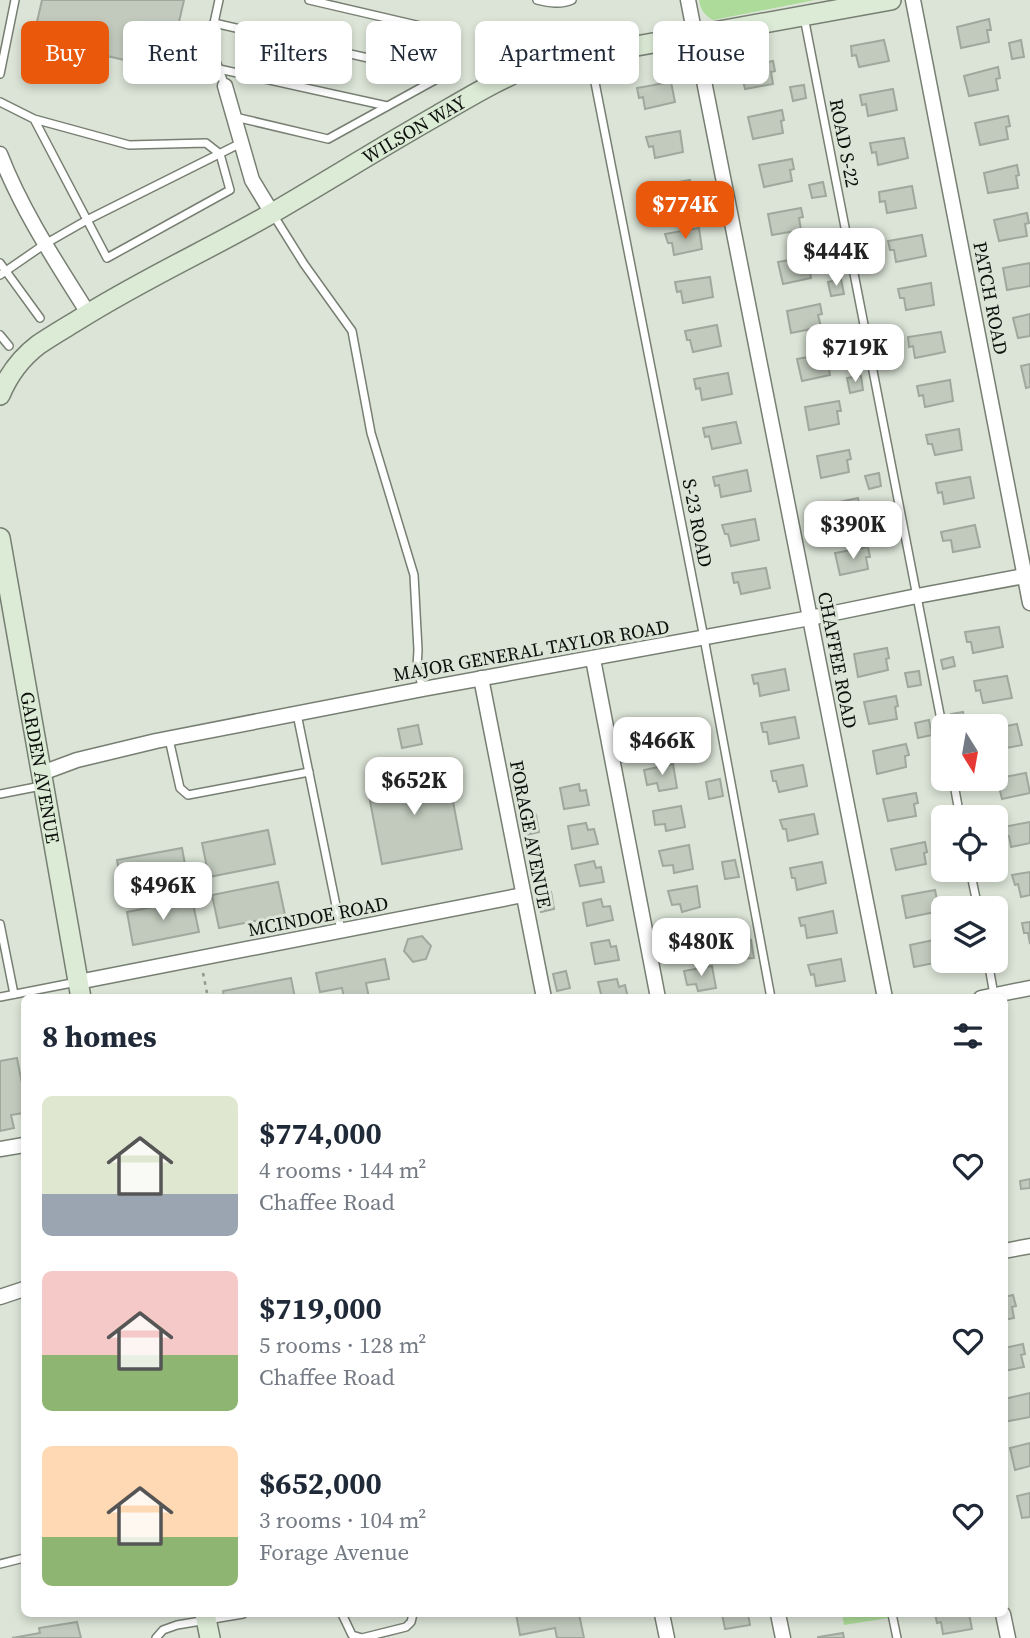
<!DOCTYPE html>
<html lang="en">
<head>
<meta charset="utf-8">
<style>
	body { margin:0; font-family:"Source Serif 4",serif; background:#f2f2f3; color:#1f2937; height:100vh; display:flex; flex-direction:column; font-size:26px; white-space:nowrap }
	* { box-sizing:border-box; margin:0 }
	p { font-size:23px; color:#747a83 }
	.icon { flex:none; width:38px; height:38px; fill:none; stroke:currentColor; stroke-width:2; stroke-linecap:round; stroke-linejoin:round }
	.map { position:relative; flex:1; overflow:hidden }
	.drawer { position:absolute; left:21px; top:994px; width:987px; height:623px; display:flex; flex-direction:column; background:#fff; border-radius:10px; box-shadow:0 4px 10px #0003 }
	.drawer>* { flex:none }
	.banner { position:absolute; left:21px; top:21px; width:989px; height:63px; display:flex; gap:14px }
	.needle { width:46px; rotate:169deg }
	.fabs { position:absolute; left:931px; top:714px; display:grid; gap:14px }
	.fabs a { display:grid; place-items:center; width:77px; height:77px; border-radius:10px; background:#fff; box-shadow:0 4px 10px #0003; font-size:35px }
	.price { position:absolute; translate:-50% -60px; padding:0 16px; border-radius:14px; background:#fff; color:#222; font-size:23px; line-height:46px; filter:drop-shadow(0 2px 4px #0008) }
	.price::after { content:''; position:absolute; left:50%; top:42px; width:21px; height:16px; margin-left:-10px; background:inherit; clip-path:polygon(0 0,100% 0,50% 100%) }
	.price.active { background:#ea580c; color:#fff }
	ul { padding:0; list-style:none }
	li { display:flex; align-items:center; gap:21px; height:175px; padding:0 21px }
	li span { display:grid; place-items:center; flex:none; width:196px; height:140px; border-radius:10px; color:#555 }
	li>.icon { margin-inline-start:auto }
	span .icon { width:84px; height:84px; fill:#fffc; stroke-width:1 }
	li b { font-size:30px }
	h2 { display:flex; justify-content:space-between; align-items:center; height:84px; padding:0 21px; font-size:30px }
	.tag { padding:0 24px; border-radius:10px; background:#fff; box-shadow:0 4px 10px #0003; font-size:24px; line-height:63px }
	.tag.active { background:#ea580c; color:#fff }
	.map>svg:first-child { display:block }
</style>
</head>
<body>
<div class="map">
<svg width="1030" height="1638" viewBox="0 0 1030 1638">
	<rect width="100%" height="100%" fill="#dbe4d7"/>
	<g fill="#addb99">
		<path d="M699 0H815L713 20C704 15 701 10 699 0Z"/>
		<polygon points="842,1614 887,1614 888,1618 844,1625"/>
	</g>
	<g fill="#c1cabd" stroke="#9fa89c" stroke-width="2">
		<polygon points="42,0 184,0 168,70 33,39"/>
		<polygon points="989,19 991,30 987,30 989,42 961,48 957,27"/>
		<polygon points="884,40 889,61 859,67 856,55 852,56 851,46"/>
		<polygon points="1021,40 1024,57 1012,59 1009,43"/>
		<polygon points="773,61 775,71 771,72 773,84 745,89 740,68"/>
		<polygon points="998,67 1000,78 996,79 998,90 969,96 964,76"/>
		<polygon points="671,82 675,102 645,109 643,97 639,98 637,88"/>
		<polygon points="804,85 806,98 793,101 790,87"/>
		<polygon points="893,89 897,110 868,116 866,104 862,105 860,95"/>
		<polygon points="782,110 784,120 781,121 783,133 753,139 748,117"/>
		<polygon points="1008,116 1010,126 1006,127 1008,139 980,145 975,123"/>
		<polygon points="680,131 683,152 655,158 653,146 649,147 646,137"/>
		<polygon points="904,138 908,158 878,165 876,152 872,153 870,143"/>
		<polygon points="792,159 794,169 790,170 792,181 764,187 759,165"/>
		<polygon points="1017,165 1019,175 1016,176 1018,188 988,193 984,173"/>
		<polygon points="690,180 694,200 665,206 662,194 659,195 656,186"/>
		<polygon points="823,182 826,196 812,198 809,185"/>
		<polygon points="912,186 916,208 887,213 885,201 880,202 879,192"/>
		<polygon points="801,208 803,217 799,218 801,230 772,235 768,214"/>
		<polygon points="1027,213 1029,223 1025,224 1027,236 999,241 994,220"/>
		<polygon points="699,228 702,249 674,255 672,243 668,243 665,234"/>
		<polygon points="922,235 926,256 896,262 894,250 890,250 888,241"/>
		<polygon points="811,256 813,266 809,266 811,278 783,284 778,262"/>
		<polygon points="1030,263 1030,286 1007,290 1003,268"/>
		<polygon points="710,277 713,297 683,303 681,291 677,292 675,282"/>
		<polygon points="841,279 844,294 831,296 828,282"/>
		<polygon points="931,283 934,305 906,310 904,298 900,298 898,289"/>
		<polygon points="820,304 822,314 818,315 821,327 791,333 787,311"/>
		<polygon points="1030,314 1030,336 1018,338 1013,318"/>
		<polygon points="717,325 721,346 693,352 690,340 687,340 685,331"/>
		<polygon points="941,332 945,352 915,358 913,346 909,347 908,337"/>
		<polygon points="829,353 831,363 828,363 830,375 802,381 797,359"/>
		<polygon points="1030,364 1030,387 1026,388 1021,366"/>
		<polygon points="728,373 732,394 702,400 700,388 696,389 694,379"/>
		<polygon points="861,376 863,390 850,393 847,378"/>
		<polygon points="950,380 953,401 925,407 923,395 919,396 917,386"/>
		<polygon points="839,401 841,411 837,411 839,424 809,430 805,407"/>
		<polygon points="736,422 741,443 712,449 709,436 705,437 703,428"/>
		<polygon points="959,429 962,450 935,455 932,444 928,444 926,435"/>
		<polygon points="849,450 851,459 847,460 849,472 821,478 817,456"/>
		<polygon points="747,470 751,491 721,497 719,485 715,486 713,477"/>
		<polygon points="879,473 881,486 869,489 865,476"/>
		<polygon points="970,477 974,498 944,504 942,492 938,493 936,483"/>
		<polygon points="858,498 860,508 856,508 858,520 829,527 825,505"/>
		<polygon points="755,519 759,540 731,546 728,534 725,534 722,525"/>
		<polygon points="975,525 980,547 953,552 951,540 943,541 941,532"/>
		<polygon points="868,547 870,557 866,557 868,569 840,575 835,553"/>
		<polygon points="766,568 770,588 741,594 738,582 734,583 732,573"/>
		<polygon points="999,627 1003,647 973,653 971,642 967,642 965,632"/>
		<polygon points="887,648 889,658 886,659 888,670 858,677 854,654"/>
		<polygon points="953,657 955,666 943,669 941,660"/>
		<polygon points="785,669 789,690 760,696 758,683 754,684 752,675"/>
		<polygon points="919,671 921,685 908,687 905,673"/>
		<polygon points="1007,676 1012,698 983,703 980,690 976,691 974,681"/>
		<polygon points="896,696 898,706 895,707 897,719 869,724 864,702"/>
		<polygon points="963,712 966,726 954,726 951,714"/>
		<polygon points="795,717 799,738 769,744 767,732 763,732 761,723"/>
		<polygon points="929,720 932,735 918,738 915,723"/>
		<polygon points="1017,724 1022,745 996,750 996,728"/>
		<polygon points="418,725 422,744 402,748 398,729"/>
		<polygon points="906,744 909,755 905,756 906,767 877,774 873,751"/>
		<polygon points="673,764 677,788 659,791 657,783 647,785 644,770"/>
		<polygon points="803,765 807,786 779,792 776,781 773,781 771,771"/>
		<polygon points="447,770 462,849 382,864 367,785"/>
		<polygon points="1026,773 1030,793 1002,799 999,787 995,788 993,779"/>
		<polygon points="720,779 723,796 709,799 706,782"/>
		<polygon points="579,784 580,791 586,790 589,805 564,809 560,788"/>
		<polygon points="916,793 918,803 914,804 916,816 888,821 883,799"/>
		<polygon points="681,806 685,827 666,831 665,824 655,825 653,811"/>
		<polygon points="982,809 984,817 971,817 970,811"/>
		<polygon points="814,814 818,834 788,841 786,829 783,829 780,820"/>
		<polygon points="536,815 539,832 526,835 523,817"/>
		<polygon points="943,818 943,832 937,833 935,820"/>
		<polygon points="1030,822 1030,843 1011,847 1009,836 1005,836 1003,827"/>
		<polygon points="586,823 588,830 594,829 598,844 572,849 568,826"/>
		<polygon points="268,830 275,864 209,877 202,843"/>
		<polygon points="925,842 927,852 924,853 926,864 896,870 891,849"/>
		<polygon points="689,845 693,869 674,873 673,865 663,866 659,851"/>
		<polygon points="182,848 188,881 123,894 117,860"/>
		<polygon points="735,860 739,877 725,879 722,862"/>
		<polygon points="594,861 596,868 601,867 604,882 580,886 575,865"/>
		<polygon points="822,862 826,883 797,890 795,878 792,878 790,868"/>
		<polygon points="1030,872 1030,895 1021,897 1018,884 1015,885 1012,875"/>
		<polygon points="278,882 285,915 219,928 212,895"/>
		<polygon points="697,886 700,907 682,912 680,904 672,905 668,891"/>
		<polygon points="935,890 937,900 933,901 935,912 906,918 902,896"/>
		<polygon points="551,892 554,909 541,912 538,895"/>
		<polygon points="192,899 199,932 133,945 127,912"/>
		<polygon points="601,899 603,907 610,906 613,920 587,926 583,903"/>
		<polygon points="833,911 837,933 807,938 805,925 801,926 799,918"/>
		<polygon points="1002,911 1005,926 996,927 996,912"/>
		<polygon points="1030,922 1030,944 1028,933 1024,933 1022,923"/>
		<polygon points="704,925 709,948 690,952 688,944 679,945 676,931"/>
		<polygon points="422,936 431,946 426,959 413,962 404,951 408,939"/>
		<polygon points="943,938 943,949 942,949 944,961 914,967 910,945"/>
		<polygon points="609,940 611,947 616,946 619,960 595,964 591,943"/>
		<polygon points="751,940 754,958 741,959 738,942"/>
		<polygon points="385,959 389,979 366,983 369,998 344,998 342,988 320,992 316,973"/>
		<polygon points="841,959 845,981 816,986 814,974 811,975 808,965"/>
		<polygon points="712,966 716,988 698,991 696,984 687,985 684,971"/>
		<polygon points="566,971 570,988 557,991 553,974"/>
		<polygon points="291,978 295,998 224,998 223,991"/>
		<polygon points="617,979 619,987 625,985 628,998 602,998 598,982"/>
		<polygon points="17,1058 24,1094 24,1113 11,1115 14,1128 0,1131 0,1061"/>
		<polygon points="1030,1179 1030,1188 1021,1189 1020,1181"/>
		<polygon points="1013,1295 1016,1306 1012,1307 1014,1318 1004,1320 1004,1297"/>
		<polygon points="1023,1344 1025,1354 1021,1355 1024,1367 1004,1371 1004,1348"/>
		<polygon points="1030,1393 1030,1417 1004,1422 1004,1399"/>
		<polygon points="1030,1443 1030,1466 1015,1470 1010,1448"/>
		<polygon points="1030,1493 1030,1517 1022,1518 1017,1496"/>
		<polygon points="516,1614 579,1614 584,1638 557,1638 555,1628 520,1635"/>
		<polygon points="722,1614 748,1614 750,1625 725,1629"/>
		<polygon points="935,1614 969,1614 972,1629 943,1634 941,1622 937,1623"/>
		<polygon points="77,1622 81,1638 12,1638 40,1633 39,1628"/>
		<polygon points="843,1633 844,1638 818,1638 818,1637"/>
	</g>
	<g fill="none" stroke-linecap="round" stroke-linejoin="round">
		<g stroke="#777f73" stroke-width="10">
			<g id="lane">
				<polyline points="219,0 214,23 213,53 225,86"/>
				<path d="M537 0C549 3 561 5 572 0"/>
				<polyline points="804,17 943,730"/>
				<polyline points="214,23 443,75"/>
				<polyline points="590,57 704,638 771,998"/>
				<polyline points="219,69 387,106"/>
				<polyline points="0,74 15,0"/>
				<polyline points="0,102 34,119 129,145 206,143 220,154 230,190 107,258 34,119"/>
				<polyline points="235,117 328,139 444,75 455,34 309,0"/>
				<polyline points="274,216 304,264 352,331 371,433 414,575 418,650 417,668 423,689"/>
				<polyline points="0,263 40,318"/>
				<polyline points="0,275 45,244 87,220 241,143"/>
				<polyline points="0,335 9,346"/>
				<polyline points="297,714 341,930"/>
				<polyline points="169,739 180,788 188,795 309,772"/>
				<polyline points="953,779 960,817"/>
				<polyline points="0,794 41,786"/>
				<polyline points="970,870 978,908"/>
				<polyline points="0,924 14,994"/>
				<polyline points="988,961 994,995"/>
				<polyline points="0,997 77,982"/>
				<polyline points="0,1564 24,1558"/>
				<polyline points="342,1614 352,1635 362,1638 406,1627 411,1622 413,1614"/>
				<polyline points="892,1614 897,1638"/>
				<polyline points="156,1638 163,1630 177,1625 243,1614"/>
			</g>
		</g>
		<g stroke="#777f73" stroke-width="17">
			<g id="street">
				<polyline points="688,0 885,998"/>
				<polyline points="913,0 1030,603"/>
				<polyline points="225,86 252,180 272,213"/>
				<path d="M0 154C22 211 56 262 88 313"/>
				<polyline points="593,659 658,998"/>
				<polyline points="481,678 544,998"/>
				<polyline points="42,773 77,760 156,741 423,689 810,618 917,596 1030,575"/>
				<polyline points="78,982 523,895"/>
				<polyline points="981,998 1030,988"/>
				<polyline points="0,1149 24,1145"/>
				<polyline points="1004,1251 1030,1246"/>
				<polyline points="0,1297 24,1289"/>
				<polyline points="662,1614 667,1638"/>
				<polyline points="778,1614 783,1638"/>
				<polyline points="1003,1614 1008,1638"/>
			</g>
		</g>
		<g stroke="#777f73" stroke-width="22">
			<g id="secondary">
				<path id="s1" d="M0 395C8 376 21 358 38 345 51 336 65 328 78 320 141 280 210 249 274 212 329 180 383 146 438 115 471 96 502 77 537 64L891 0"/>
				<path id="s2" d="M0 538 81 998"/>
				<polyline points="205,1614 210,1638"/>
			</g>
		</g>
		<polyline stroke="#91988e" stroke-width="2.5" stroke-dasharray="3.5 5" stroke-linecap="butt" points="203,973 208,998"/>
		<use href="#lane" stroke="#fff" stroke-width="7"/>
		<use href="#street" stroke="#fff" stroke-width="14"/>
		<use href="#secondary" stroke="#dcebd6" stroke-width="19"/>
	</g>
	<g text-anchor="middle" dominant-baseline="central" stroke-width="6" stroke-linejoin="round" paint-order="stroke">
		<g font-size="19" fill="#0c0f0b" stroke="#dbe4d7">
			<text stroke="none"><textPath href="#s1" startOffset="497">WILSON WAY</textPath></text>
			<text transform="translate(845 143) rotate(79)">ROAD S-22</text>
			<text transform="translate(991 298) rotate(79)">PATCH ROAD</text>
			<text transform="translate(698 523) rotate(79)">S-23 ROAD</text>
			<text transform="translate(531 650) rotate(-10)">MAJOR GENERAL TAYLOR ROAD</text>
			<text transform="translate(838 660) rotate(79)">CHAFFEE ROAD</text>
			<text stroke="none"><textPath href="#s2" startOffset="233">GARDEN AVENUE</textPath></text>
			<text transform="translate(531 834) rotate(79)">FORAGE AVENUE</text>
			<text transform="translate(318 916) rotate(-11)">MCINDOE ROAD</text>
		</g>
	</g>
</svg>
<div class="fabs">
<a><svg class="needle" viewBox="-14 -14 28 28"><path d="M0-13l5 13h-10z" fill="#e53935"/><path d="M0 13l5-13h-10z" fill="#747a83"/></svg></a>
<a><svg class="icon" aria-label="locate" viewBox="0 0 24 24"><circle cx="12" cy="12" r="6"/><path d="M12 2v4M12 18v4M2 12h4M18 12h4"/></svg></a>
<a><svg class="icon" aria-label="layers" viewBox="0 0 24 24"><path d="M12 4l9 5-9 5-9-5zM3 14l9 5 9-5"/></svg></a>
</div>
<b class="price active" style="left:685px;top:241px">$774K</b>
<b class="price" style="left:836px;top:288px">$444K</b>
<b class="price" style="left:855px;top:384px">$719K</b>
<b class="price" style="left:853px;top:561px">$390K</b>
<b class="price" style="left:662px;top:777px">$466K</b>
<b class="price" style="left:414px;top:817px">$652K</b>
<b class="price" style="left:163px;top:922px">$496K</b>
<b class="price" style="left:701px;top:978px">$480K</b>
<div class="banner">
<a class="tag active">Buy</a>
<a class="tag">Rent</a>
<a class="tag">Filters</a>
<a class="tag">New</a>
<a class="tag">Apartment</a>
<a class="tag">House</a>
</div>
<section class="drawer">
<h2>8 homes<svg class="icon" aria-label="filters" viewBox="0 0 24 24"><path d="M4 7h16M4 17h16"/><circle cx="9" cy="7" r="2"/><circle cx="15" cy="17" r="2"/></svg></h2>
<ul>
<li><span style="background:linear-gradient(#dfe7d0 70%,#9aa5b1 0)"><svg class="icon" aria-label="home" viewBox="0 0 24 24"><path d="M3 11l9-7 9 7M6 9v11h12V9"/></svg></span><div><b>$774,000</b><p>4 rooms · 144 m²</p><p>Chaffee Road</p></div><svg class="icon" aria-label="heart" viewBox="0 0 24 24"><path d="M12 20l-8-8c-3-5 5-10 8-4 3-6 11-1 8 4z"/></svg></li>
<li><span style="background:linear-gradient(#f6c9c9 60%,#8fb573 0)"><svg class="icon" aria-label="home" viewBox="0 0 24 24"><path d="M3 11l9-7 9 7M6 9v11h12V9"/></svg></span><div><b>$719,000</b><p>5 rooms · 128 m²</p><p>Chaffee Road</p></div><svg class="icon" aria-label="heart" viewBox="0 0 24 24"><path d="M12 20l-8-8c-3-5 5-10 8-4 3-6 11-1 8 4z"/></svg></li>
<li><span style="background:linear-gradient(#ffd9b3 65%,#8fb573 0)"><svg class="icon" aria-label="home" viewBox="0 0 24 24"><path d="M3 11l9-7 9 7M6 9v11h12V9"/></svg></span><div><b>$652,000</b><p>3 rooms · 104 m²</p><p>Forage Avenue</p></div><svg class="icon" aria-label="heart" viewBox="0 0 24 24"><path d="M12 20l-8-8c-3-5 5-10 8-4 3-6 11-1 8 4z"/></svg></li>
</ul>
</section>
</div>
</body>
</html>
